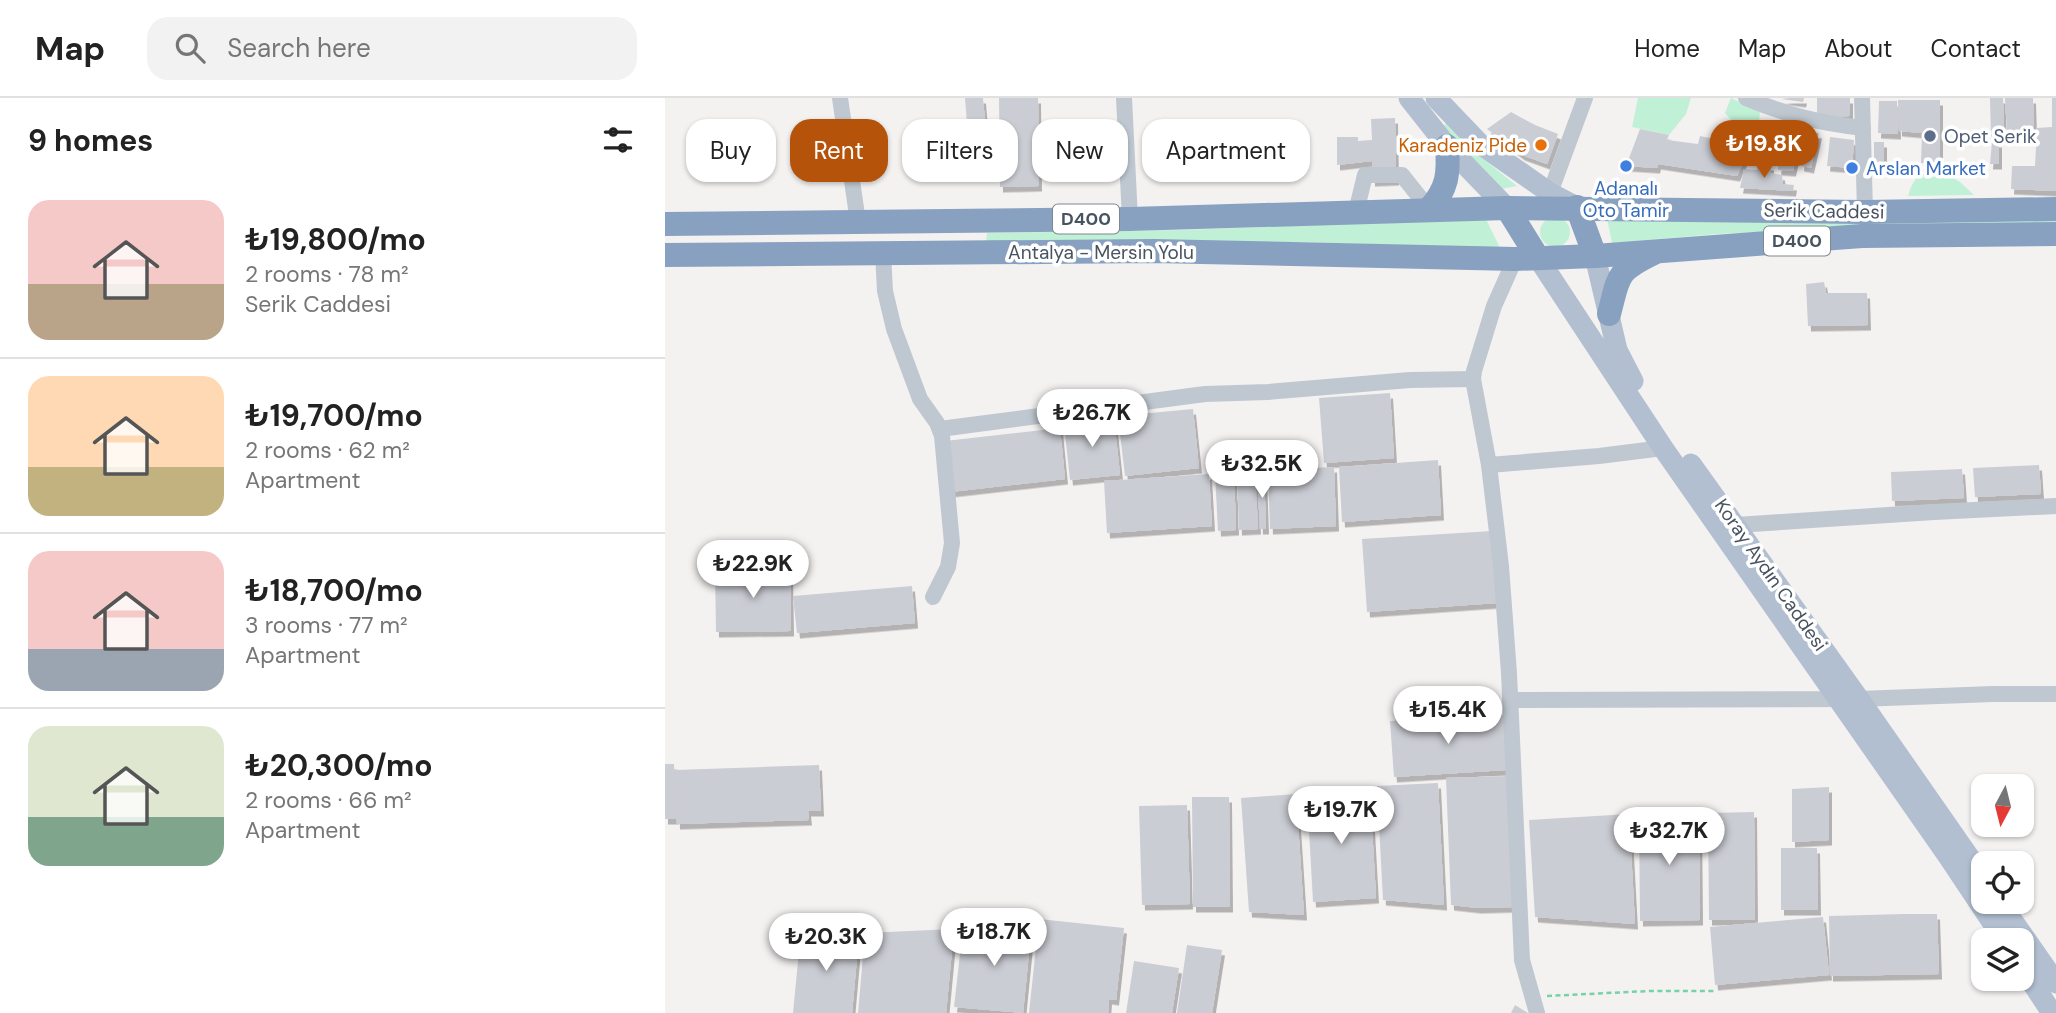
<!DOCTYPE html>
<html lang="en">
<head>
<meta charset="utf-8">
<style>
	body { margin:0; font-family:"DM Sans",sans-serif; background:#f2f2f2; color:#222; height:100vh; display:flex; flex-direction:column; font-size:26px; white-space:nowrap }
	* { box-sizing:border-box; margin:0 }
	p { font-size:23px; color:#767676 }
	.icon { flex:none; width:38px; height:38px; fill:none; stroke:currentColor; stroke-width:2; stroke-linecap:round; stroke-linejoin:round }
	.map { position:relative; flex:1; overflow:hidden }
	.drawer { display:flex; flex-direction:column; background:#fff; width:665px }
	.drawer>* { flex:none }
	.hud { position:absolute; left:21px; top:21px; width:665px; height:63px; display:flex; gap:14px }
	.needle { width:46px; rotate:187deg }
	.buttons { position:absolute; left:1306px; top:676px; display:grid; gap:14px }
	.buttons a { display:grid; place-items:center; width:63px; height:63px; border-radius:14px; background:#fff; box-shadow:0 2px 5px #0004; font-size:35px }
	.price { position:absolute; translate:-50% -60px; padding:0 16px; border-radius:24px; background:#fff; color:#222; font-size:23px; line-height:46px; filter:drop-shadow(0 2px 4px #0008) }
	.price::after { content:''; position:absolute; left:50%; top:42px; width:21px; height:16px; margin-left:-10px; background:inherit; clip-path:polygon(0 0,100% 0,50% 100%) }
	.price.current { background:#b45309; color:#fff }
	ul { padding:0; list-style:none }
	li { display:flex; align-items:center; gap:21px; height:175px; padding:0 28px }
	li+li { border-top:2px solid #e0e0e0 }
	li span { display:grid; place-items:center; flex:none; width:196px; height:140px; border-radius:21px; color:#555 }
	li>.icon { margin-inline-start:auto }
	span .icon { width:84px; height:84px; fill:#fffc; stroke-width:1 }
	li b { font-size:30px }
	h2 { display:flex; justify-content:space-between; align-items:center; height:84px; padding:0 28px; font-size:30px }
	.chip { padding:0 24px; border-radius:21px; background:#fff; box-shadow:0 2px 5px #0004; font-size:24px; line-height:63px }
	.chip.current { background:#b45309; color:#fff }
	header { display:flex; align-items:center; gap:42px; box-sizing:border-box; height:98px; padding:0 35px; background:#fff; border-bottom:2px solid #e0e0e0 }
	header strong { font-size:33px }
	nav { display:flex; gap:38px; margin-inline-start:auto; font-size:24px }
	.search { width:490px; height:63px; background:#f2f2f2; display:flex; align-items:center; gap:18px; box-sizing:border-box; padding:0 24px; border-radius:21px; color:#767676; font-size:26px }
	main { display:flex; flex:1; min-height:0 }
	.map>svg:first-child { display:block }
</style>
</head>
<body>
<header>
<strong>Map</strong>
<div class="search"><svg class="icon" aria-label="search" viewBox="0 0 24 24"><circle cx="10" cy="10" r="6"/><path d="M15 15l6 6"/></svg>Search here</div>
<nav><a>Home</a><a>Map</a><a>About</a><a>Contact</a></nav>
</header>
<main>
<section class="drawer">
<h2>9 homes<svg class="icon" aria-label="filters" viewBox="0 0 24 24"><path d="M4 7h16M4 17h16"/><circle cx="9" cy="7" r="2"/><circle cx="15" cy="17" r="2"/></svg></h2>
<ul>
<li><span style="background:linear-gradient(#f6c9c9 60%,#b9a48a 0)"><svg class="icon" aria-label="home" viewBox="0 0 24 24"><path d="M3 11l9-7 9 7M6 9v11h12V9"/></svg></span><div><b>₺19,800/mo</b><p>2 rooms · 78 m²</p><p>Serik Caddesi</p></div></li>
<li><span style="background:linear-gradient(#ffd9b3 65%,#c2b280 0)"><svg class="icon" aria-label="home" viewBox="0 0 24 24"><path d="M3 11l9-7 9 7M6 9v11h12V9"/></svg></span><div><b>₺19,700/mo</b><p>2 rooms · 62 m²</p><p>Apartment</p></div></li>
<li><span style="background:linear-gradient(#f6c9c9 70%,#9aa5b1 0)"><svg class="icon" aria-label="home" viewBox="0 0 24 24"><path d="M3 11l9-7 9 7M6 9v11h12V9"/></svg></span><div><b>₺18,700/mo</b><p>3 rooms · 77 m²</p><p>Apartment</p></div></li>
<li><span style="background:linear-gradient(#dfe7d0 65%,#7fa58c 0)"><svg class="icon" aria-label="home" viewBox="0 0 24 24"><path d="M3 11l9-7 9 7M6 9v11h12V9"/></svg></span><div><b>₺20,300/mo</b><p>2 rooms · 66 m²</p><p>Apartment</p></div></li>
</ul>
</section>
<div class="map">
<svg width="1391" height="915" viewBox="0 0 1391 915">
	<defs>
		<filter id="shadow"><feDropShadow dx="3" dy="5.5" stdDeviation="0" flood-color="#0004"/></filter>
	</defs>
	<rect width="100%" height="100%" fill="#f4f1f1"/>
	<g fill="#c0f1d6">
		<polygon points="973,0 1026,0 1021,16 1004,37 967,29"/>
		<polygon points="1066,0 1095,14 1092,42 1069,42 1072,28 1060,15"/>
		<polygon points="781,25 806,51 852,88 836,91 802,57 779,28"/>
		<path d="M1263 75C1287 74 1292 81 1309 97L1243 98C1247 86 1249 78 1263 75Z"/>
		<circle cx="890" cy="134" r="15"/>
		<polygon points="942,120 1391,120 1391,127 1216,128 1052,136 947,145"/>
		<polygon points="821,121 835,150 637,144 321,144 322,135 515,132"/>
	</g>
	<g fill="#cbcdd4" filter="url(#shadow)">
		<polygon points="300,0 318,0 321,36 303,38"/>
		<polygon points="334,0 373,0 374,88 335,89"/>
		<polygon points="1125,0 1139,0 1138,4 1116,1"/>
		<polygon points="1152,0 1185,0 1185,18 1152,19"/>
		<polygon points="1325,0 1338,0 1339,39 1326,39"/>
		<polygon points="1340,0 1368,0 1369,33 1342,34"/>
		<polygon points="1387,0 1391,0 1391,93 1346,91 1347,68 1370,68 1372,30 1387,29"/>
		<polygon points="1233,2 1275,2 1275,65 1256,65 1257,35 1234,33"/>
		<polygon points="1214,3 1232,3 1233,36 1213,35"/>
		<polygon points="846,14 870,27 893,36 882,66 857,57 822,31"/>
		<polygon points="730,20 731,82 707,83 707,63 672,67 672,39 693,39 693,43 707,42 706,21"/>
		<polygon points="975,31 1004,37 1002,42 1033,46 1035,38 1049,41 1048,46 1059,48 1061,43 1084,52 1072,78 993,66 992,70 961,68"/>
		<polygon points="1140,33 1154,35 1146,70 1136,68"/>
		<polygon points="1165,39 1189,42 1187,70 1162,68"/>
		<polygon points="1116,40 1134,45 1128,73 1113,72"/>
		<polygon points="1209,44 1219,44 1219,64 1209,63"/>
		<polygon points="1327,44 1334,44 1334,66 1325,66"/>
		<polygon points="1093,66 1106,67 1106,75 1117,77 1118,86 1129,87 1128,93 1075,90 1079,71 1092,72"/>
		<polygon points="1159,184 1161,195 1202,195 1203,227 1143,228 1141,186"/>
		<polygon points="725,295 729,360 659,365 654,300"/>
		<polygon points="528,311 534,370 460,378 453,318"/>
		<polygon points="449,321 455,377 405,382 399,326"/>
		<polygon points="395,330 400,381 285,394 280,343"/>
		<polygon points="773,362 776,417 677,424 674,369"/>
		<polygon points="1374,367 1376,396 1310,399 1308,370"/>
		<polygon points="669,369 671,428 605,431 603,372"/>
		<polygon points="1297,371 1299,400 1227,403 1226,374"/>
		<polygon points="590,374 593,431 574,432 572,375"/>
		<polygon points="592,374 599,374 601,431 595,431"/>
		<polygon points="569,375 571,432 553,433 550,376"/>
		<polygon points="544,376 547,428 442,435 439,383"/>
		<polygon points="827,433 832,505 702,514 697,441"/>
		<polygon points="125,470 126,533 51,534 50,471"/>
		<polygon points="247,488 250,525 132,535 128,498"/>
		<polygon points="838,617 841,672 729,679 725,623"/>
		<polygon points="0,666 9,666 11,721 0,721"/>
		<polygon points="154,667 156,713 143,713 144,722 12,726 10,672"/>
		<polygon points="844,678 849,809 813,810 786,807 781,680"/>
		<polygon points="773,685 779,807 718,802 712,688"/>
		<polygon points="1164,689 1164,742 1127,744 1127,691"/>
		<polygon points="705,693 711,800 648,804 642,696"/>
		<polygon points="631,696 639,817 584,814 576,700"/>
		<polygon points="527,699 564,699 565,809 528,809"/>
		<polygon points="522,707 525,806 477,807 474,708"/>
		<polygon points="1089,714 1090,822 1044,822 1043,715"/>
		<polygon points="974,715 1034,715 1035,822 975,823"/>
		<polygon points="964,716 970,826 870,819 864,722"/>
		<polygon points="1116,750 1152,750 1153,812 1116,812"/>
		<polygon points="1239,816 1272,816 1274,876 1165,878 1164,818"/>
		<polygon points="1158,819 1164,877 1050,887 1045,829"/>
		<polygon points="374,821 459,830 451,902 444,901 443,915 364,915"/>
		<polygon points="367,825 358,915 289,909 298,829"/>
		<polygon points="289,831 281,915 193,915 200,835"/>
		<polygon points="136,832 194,837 187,915 128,915"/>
		<polygon points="522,847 557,852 547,915 512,915"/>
		<polygon points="469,863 514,870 507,915 461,915"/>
		<polygon points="850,907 863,915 846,915"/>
	</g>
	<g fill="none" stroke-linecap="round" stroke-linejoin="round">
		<polyline stroke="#77d1a9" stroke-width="2.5" stroke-dasharray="5 3.5" stroke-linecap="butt" points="882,898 984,893 1051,893"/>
		<g stroke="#bfc8d1" stroke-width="16">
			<polyline points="175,0 193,124"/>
			<polyline points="459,0 465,121"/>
			<path d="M1081 0C1122 17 1154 25 1198 30"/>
			<polyline points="1197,0 1200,114"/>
			<polyline points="885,95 920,0"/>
			<polyline points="691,114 700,77 737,77 764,111"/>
			<polyline points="218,155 220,193 229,231 255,301 272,325 277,338 287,445 283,469 268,499"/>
			<polyline points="850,161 829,208 809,273 808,281 824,367 836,468 844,575 857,862 872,915"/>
			<polyline points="275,331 540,296 603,294 745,282 808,281"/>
			<polyline points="824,367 934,358 998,350"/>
			<polyline points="1071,427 1269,414 1391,408"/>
			<polyline points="845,602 1194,601 1328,596 1391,596"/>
		</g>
		<g stroke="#b1bfd0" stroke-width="21">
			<polyline points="744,0 782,48 842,110"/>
			<polyline points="771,0 815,46 885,95 912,109"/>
			<polyline points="930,158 952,252 968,283"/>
			<polyline points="873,160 998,350 1283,758 1339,842"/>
			<polyline points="1026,366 1194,601 1318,779"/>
			<polyline points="1334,803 1391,885"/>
			<polyline points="1356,868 1387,915"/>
		</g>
		<g stroke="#88a1c1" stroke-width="24">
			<polyline points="912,109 930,158"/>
			<polyline points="842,110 873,160"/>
			<path d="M764 111C783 91 784 75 782 48"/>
			<polyline points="0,126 465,121 842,110 1200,114 1391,111"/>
			<polyline points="0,157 489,153 850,161 930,158 1197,138 1391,136"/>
			<path d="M944 216C954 179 950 174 987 156"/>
		</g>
	</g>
	<circle fill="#5c6f8a" stroke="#fff" stroke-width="2.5" cx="1265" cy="38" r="7"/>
	<circle fill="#e8710a" stroke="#fff" stroke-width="2.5" cx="876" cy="47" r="7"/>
	<g fill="#3f7fe0" stroke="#fff" stroke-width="2.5">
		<circle cx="961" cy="68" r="7"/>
		<circle cx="1187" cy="70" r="7"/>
	</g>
	<g text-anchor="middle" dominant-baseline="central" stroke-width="7" stroke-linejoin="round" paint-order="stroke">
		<g fill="#fff" stroke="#7f8790" stroke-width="2">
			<rect x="388" y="106.5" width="66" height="29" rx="5"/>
			<rect x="1099" y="128.5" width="66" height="29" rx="5"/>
		</g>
		<g font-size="18" font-weight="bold" fill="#485360">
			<text x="421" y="121">D400</text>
			<text x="1132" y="143">D400</text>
		</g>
		<g font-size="19" fill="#4e5e75" stroke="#fff" text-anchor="start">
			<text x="1279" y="38">Opet Serik</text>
		</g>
		<g font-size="19" fill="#c56008" stroke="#fff" text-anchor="end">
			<text x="862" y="47">Karadeniz Pide</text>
		</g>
		<g font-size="19" fill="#366cbe" stroke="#fff" text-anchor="start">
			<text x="1201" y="70">Arslan Market</text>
			<text x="961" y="90" text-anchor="middle">Adanalı<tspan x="961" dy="22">Oto Tamir</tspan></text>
		</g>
		<g font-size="19" fill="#485360" stroke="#fff">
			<text transform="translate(1159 113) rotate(1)">Serik Caddesi</text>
			<text x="436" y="154">Antalya - Mersin Yolu</text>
			<text transform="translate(1106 477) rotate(55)">Koray Aydın Caddesi</text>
		</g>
	</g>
</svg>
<div class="buttons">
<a><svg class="needle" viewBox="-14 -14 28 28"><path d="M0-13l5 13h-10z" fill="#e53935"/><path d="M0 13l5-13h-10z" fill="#767676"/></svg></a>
<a><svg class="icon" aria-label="locate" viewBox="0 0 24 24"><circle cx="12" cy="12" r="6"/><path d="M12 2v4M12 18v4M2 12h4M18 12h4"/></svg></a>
<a><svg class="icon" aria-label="layers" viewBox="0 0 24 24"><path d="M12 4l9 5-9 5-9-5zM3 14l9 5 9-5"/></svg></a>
</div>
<b class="price current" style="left:1099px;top:82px">₺19.8K</b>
<b class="price" style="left:427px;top:351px">₺26.7K</b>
<b class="price" style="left:597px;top:402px">₺32.5K</b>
<b class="price" style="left:88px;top:502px">₺22.9K</b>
<b class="price" style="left:783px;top:648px">₺15.4K</b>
<b class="price" style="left:676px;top:748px">₺19.7K</b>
<b class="price" style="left:1004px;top:769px">₺32.7K</b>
<b class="price" style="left:329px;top:870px">₺18.7K</b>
<b class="price" style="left:161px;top:875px">₺20.3K</b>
<div class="hud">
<a class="chip">Buy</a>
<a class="chip current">Rent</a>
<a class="chip">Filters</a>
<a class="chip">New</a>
<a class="chip">Apartment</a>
</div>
</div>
</main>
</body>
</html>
